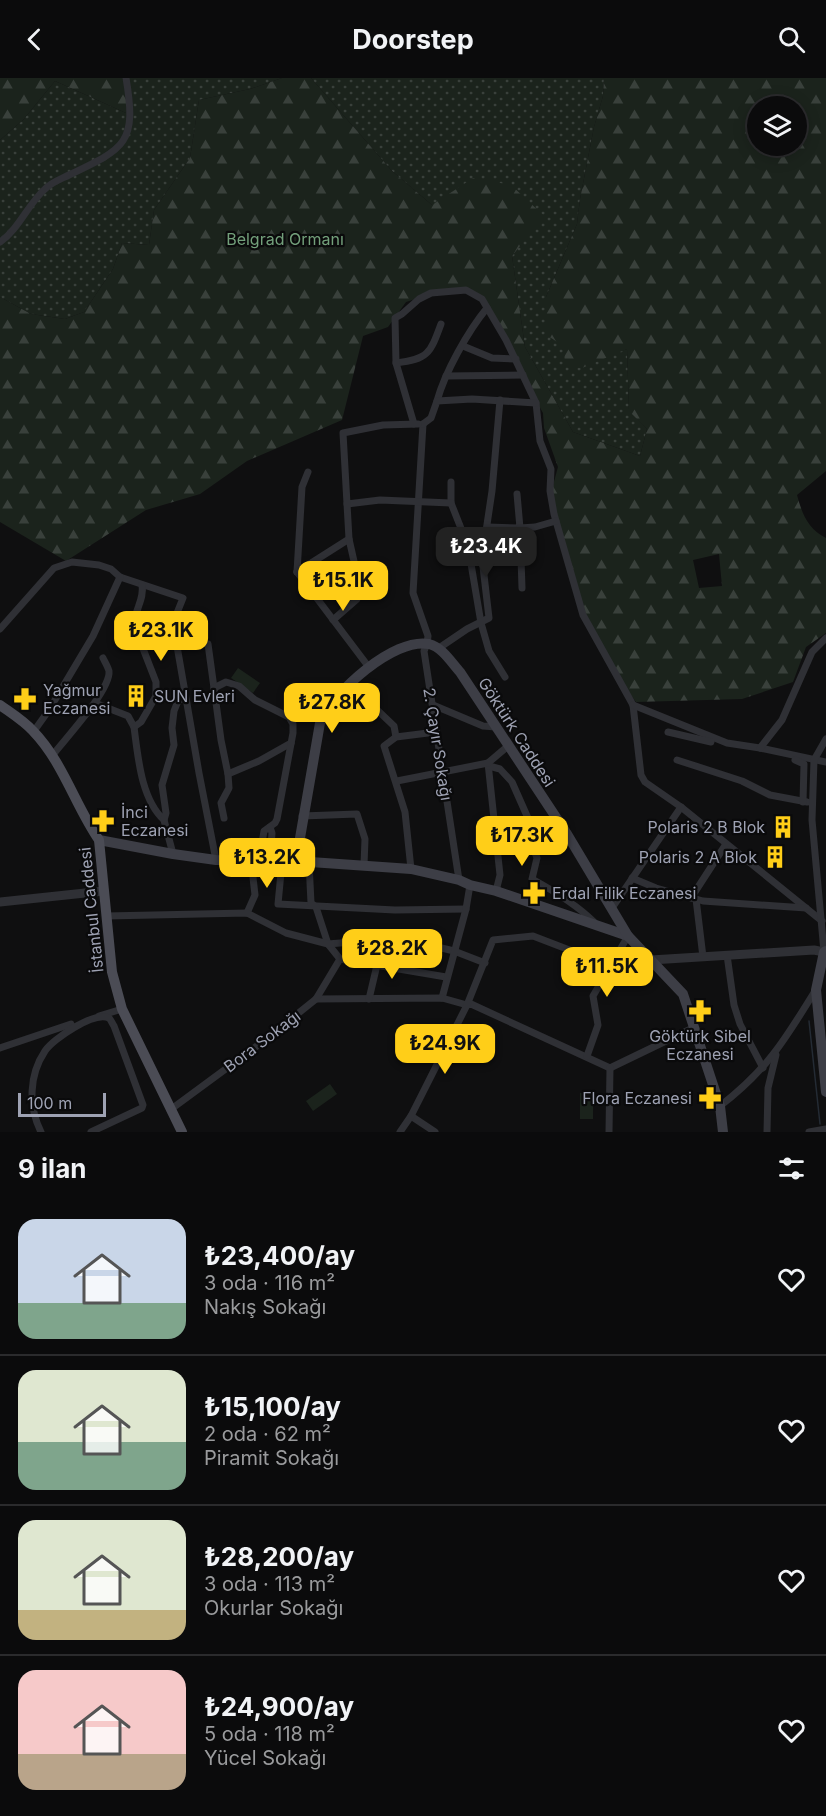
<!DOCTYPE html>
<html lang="tr">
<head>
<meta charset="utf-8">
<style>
	body { margin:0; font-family:Inter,sans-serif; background:#19191a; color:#f1f3f6; height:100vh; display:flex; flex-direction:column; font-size:22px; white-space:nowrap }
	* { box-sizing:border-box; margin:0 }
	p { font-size:20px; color:#9a9b9d }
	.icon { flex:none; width:33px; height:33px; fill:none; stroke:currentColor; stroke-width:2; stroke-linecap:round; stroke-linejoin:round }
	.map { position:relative; height:1054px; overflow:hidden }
	.drawer { display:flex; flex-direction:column; background:#0b0b0c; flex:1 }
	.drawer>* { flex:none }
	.buttons { position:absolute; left:747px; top:18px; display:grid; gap:12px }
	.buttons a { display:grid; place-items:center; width:60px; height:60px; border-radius:50%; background:#0b0b0c; box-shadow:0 3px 15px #0003,0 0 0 2px #2b2b2d; font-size:30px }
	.scale { position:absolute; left:18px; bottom:15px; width:88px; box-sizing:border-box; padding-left:6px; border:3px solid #9ea2b3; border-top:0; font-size:16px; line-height:21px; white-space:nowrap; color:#9ea2b3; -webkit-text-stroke:4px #0a0a0b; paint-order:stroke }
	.price { position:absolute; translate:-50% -51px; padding:0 14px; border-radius:12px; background:#ffce18; color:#111; font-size:20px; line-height:39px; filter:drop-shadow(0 2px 3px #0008) }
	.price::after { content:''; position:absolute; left:50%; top:36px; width:18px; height:14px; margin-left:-9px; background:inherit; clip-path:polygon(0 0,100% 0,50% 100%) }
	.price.current { background:#222; color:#fff }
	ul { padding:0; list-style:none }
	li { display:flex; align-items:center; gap:18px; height:150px; padding:0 18px }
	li+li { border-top:2px solid #2b2b2d }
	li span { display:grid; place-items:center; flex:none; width:168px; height:120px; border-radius:18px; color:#555 }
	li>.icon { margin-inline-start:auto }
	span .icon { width:72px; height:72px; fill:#fffc; stroke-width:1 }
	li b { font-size:26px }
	h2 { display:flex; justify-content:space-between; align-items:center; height:72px; padding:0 18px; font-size:26px }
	header { display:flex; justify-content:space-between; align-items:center; height:78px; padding:0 18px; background:#0b0b0c; font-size:27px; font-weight:700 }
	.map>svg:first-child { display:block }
</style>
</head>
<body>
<header><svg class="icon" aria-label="back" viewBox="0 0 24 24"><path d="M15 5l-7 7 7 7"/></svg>Doorstep<svg class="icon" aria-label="search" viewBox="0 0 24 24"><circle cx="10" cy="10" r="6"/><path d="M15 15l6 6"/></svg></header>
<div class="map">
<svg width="826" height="1054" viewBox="0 0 826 1054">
	<defs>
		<pattern id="grass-dots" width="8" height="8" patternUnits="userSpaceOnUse" patternTransform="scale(1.5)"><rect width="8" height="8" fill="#1b231c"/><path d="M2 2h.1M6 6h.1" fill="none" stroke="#39403b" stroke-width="1.8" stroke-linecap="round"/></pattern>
		<pattern id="forest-firs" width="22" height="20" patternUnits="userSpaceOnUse" patternTransform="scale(1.5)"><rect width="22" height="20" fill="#1b231c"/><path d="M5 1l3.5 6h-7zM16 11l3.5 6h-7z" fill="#39403b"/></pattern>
	</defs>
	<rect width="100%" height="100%" fill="#0f0f10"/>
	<g fill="url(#grass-dots)">
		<polygon points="122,0 282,0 250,11 199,22 190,80 154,132 149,167 122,165 113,191 84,234 65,241 31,236 0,219 0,62 23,42 55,3 126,35 128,14"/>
		<polygon points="311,0 604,0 603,18 594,49 580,121 577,146 546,219 565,274 565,289 627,271 629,332 647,351 640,378 573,354 525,269 512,178 543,137 432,127 392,93"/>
	</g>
	<g fill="url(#forest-firs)" fill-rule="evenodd">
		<polygon points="0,0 122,0 128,14 126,35 55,3 23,42 0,62"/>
		<path d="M282 0H311L392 93 432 127 473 100 511 107 544 138 512 178 525 269 573 354 640 378 647 351 629 333 627 271 582 290 565 289C565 268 562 267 545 256L546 219 577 146 580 121 594 49 603 18 604 0H826V393L797 417C802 436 808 451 826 460V555L806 569 793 604 742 621 636 624 609 587 584 534 558 450 552 411 558 389 544 350 543 335 480 221 463 214 431 216 406 224 388 249 363 258 342 342 247 383 200 416 146 432 66 483 0 444V219L31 236 65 241 84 234 113 191 122 165 149 167 154 132 190 80 199 22 250 11ZM758 28H796V68H758ZM719 476 722 508 699 510 693 482Z"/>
	</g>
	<g fill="#1b231c">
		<polygon points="238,590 260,605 253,615 231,600"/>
		<polygon points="330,1006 337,1016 313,1033 306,1023"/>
		<rect x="580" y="1015" width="13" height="26"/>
	</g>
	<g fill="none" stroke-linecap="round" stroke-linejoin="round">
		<polyline stroke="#242b34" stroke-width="1.5" points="809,943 820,1046"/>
		<g stroke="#2f3035" stroke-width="7">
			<path d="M0 164C19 151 28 126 45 111 52 104 61 101 69 97 126 70 137 65 126 0"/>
			<polyline points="463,268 492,280 516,281"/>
			<path d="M396 285C428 281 430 276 441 246"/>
			<polyline points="446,298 523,297"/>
			<path d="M437 323C445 294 468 253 487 230"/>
			<polyline points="414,346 396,285 395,240 402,236 419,221 431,215 466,212 482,221 506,262 536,325 540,363 551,391 550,413 554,436 583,537 633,627 641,697 645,704 681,729 822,843"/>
			<polyline points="423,346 413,515 428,558 427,566 424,573 459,802"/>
			<polyline points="423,346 431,340 437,323 472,321 536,325"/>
			<polyline points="451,404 451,425 468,468 481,545 489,573 505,599"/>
			<polyline points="347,426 380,422 451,425"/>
			<polyline points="487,449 520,450 517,416"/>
			<polyline points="297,494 368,588"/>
			<polyline points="297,494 302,409 308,394"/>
			<polyline points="297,494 349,461"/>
			<polyline points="522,510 520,450 535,449 556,443"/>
			<polyline points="333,542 357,521 358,501 349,461 343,355 383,347 418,346"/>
			<polyline points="0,551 54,490 72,484 99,487 111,491 120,499 183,520 173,545 199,695 216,782"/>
			<polyline points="208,566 214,610"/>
			<polyline points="439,570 467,551 489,540 482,480 492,413 500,322"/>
			<polyline points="351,607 394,648 396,659"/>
			<path d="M95 625 128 638 134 649C138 679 141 721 164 742"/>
			<polyline points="433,627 483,648 496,649"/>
			<polyline points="633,627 727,665 760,670 826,684"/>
			<path d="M134 649 141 644 156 618V604L135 550C132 535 145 522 142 507"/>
			<polyline points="34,653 49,632 93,558 120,499"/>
			<polyline points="668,654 711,664"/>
			<polyline points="760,670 782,642 812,574 826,560"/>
			<path d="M52 678C64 662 111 612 109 593 108 589 105 584 103 580"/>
			<polyline points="677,682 742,703 770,717 807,724"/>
			<polyline points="795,682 804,686 803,724"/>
			<polyline points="488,685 500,797 496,813"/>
			<path d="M489 688 500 691 512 704 531 747 530 761 537 780 532 801C554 813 576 826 594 844"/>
			<polyline points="228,696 259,683 291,665"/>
			<polyline points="397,703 488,685 508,668"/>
			<polyline points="302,738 357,736 365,761 364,787"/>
			<polyline points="224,740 221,725 229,710 228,696 221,662 214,610 226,604 239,608 255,622 289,639 293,646 293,655 277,741 275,745 264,753 259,782"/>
			<polyline points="495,767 530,761"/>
			<polyline points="173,776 164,742 166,735 162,707 174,667 172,650 174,633 178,623 185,619"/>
			<polyline points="270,783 272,755 270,749"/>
			<polyline points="282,784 278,826 395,832 466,831"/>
			<polyline points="309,784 311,825 316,829 328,866 340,881 446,899"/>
			<polyline points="411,791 405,734 384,668 396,659 436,654"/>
			<polyline points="632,800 656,810 703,823 806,830"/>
			<polyline points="691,820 726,766"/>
			<polyline points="696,821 703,879"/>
			<polyline points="612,830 681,729"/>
			<polyline points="247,835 255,817 251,782"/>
			<polyline points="106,838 247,835 286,855 328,866 400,860 454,873 485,885"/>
			<polyline points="824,874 812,742 814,682 826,661"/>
			<polyline points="727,877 734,927 740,946 763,990"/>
			<polyline points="442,920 466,831 470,807"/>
			<polyline points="316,921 442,920 467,927 471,926 610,990"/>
			<polyline points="369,921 377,887"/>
			<polyline points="99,938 122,931"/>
			<polyline points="0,970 71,946"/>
			<polyline points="587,978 598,947 593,918 628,858"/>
			<polyline points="610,990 695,949"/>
			<path d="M720 1028C766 993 785 962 815 913"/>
			<polyline points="170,1032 265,962 316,921 340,881"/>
			<polyline points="411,1038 435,1054"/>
			<path d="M41 1054C28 1028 29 997 45 973 53 961 94 933 109 940 111 942 112 945 114 948L143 1027 142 1030 91 1054"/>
			<polyline points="400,1054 411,1038 467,927 493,862 533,858 611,888"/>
			<polyline points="609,1054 610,990"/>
			<polyline points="767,1054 768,1010 776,977"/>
			<polyline points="809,1054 826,1051"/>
		</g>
		<g stroke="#2f3035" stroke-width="9">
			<polyline points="0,824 104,813"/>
			<polyline points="651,882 814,872 824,874"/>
		</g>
		<g stroke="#3d3e46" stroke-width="10">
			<polyline points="99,762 173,776 216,782 296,783 411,791 459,802 470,807 496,813 628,858"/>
			<path d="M296 783 320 645C332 615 394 559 429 566 442 569 451 584 460 594L567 756 628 858 683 916 720 1028 723 1054"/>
			<polyline points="826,873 824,874 816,912 826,1014"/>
		</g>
		<path stroke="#4b4c55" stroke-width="10" d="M0 627C11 635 24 643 33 653 63 684 75 727 99 762L112 894 122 931 182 1054"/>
	</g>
	<defs>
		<g id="building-bare" transform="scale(1.8)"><path d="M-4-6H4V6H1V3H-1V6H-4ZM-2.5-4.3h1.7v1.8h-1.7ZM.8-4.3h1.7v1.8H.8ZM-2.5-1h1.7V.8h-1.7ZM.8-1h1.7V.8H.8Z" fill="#ffce18" stroke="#0a0a0b" stroke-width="2.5" paint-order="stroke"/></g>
		<g id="pharmacy-bare" transform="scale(1.8)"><path d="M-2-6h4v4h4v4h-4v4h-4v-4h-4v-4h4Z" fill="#ffce18" stroke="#0a0a0b" stroke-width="2.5" paint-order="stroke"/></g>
	</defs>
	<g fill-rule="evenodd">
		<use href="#building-bare" x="136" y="618"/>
		<use href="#pharmacy-bare" x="25" y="621"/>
		<use href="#pharmacy-bare" x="103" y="743"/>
		<use href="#building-bare" x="783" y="749"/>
		<use href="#building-bare" x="775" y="779"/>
		<use href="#pharmacy-bare" x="534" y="815"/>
		<use href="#pharmacy-bare" x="700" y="933"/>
		<use href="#pharmacy-bare" x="710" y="1020"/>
	</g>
	<g text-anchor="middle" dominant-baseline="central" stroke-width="4.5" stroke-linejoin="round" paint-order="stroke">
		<g font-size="16" fill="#73a07b" stroke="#0a0a0b">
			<text x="285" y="161">Belgrad Ormanı</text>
		</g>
		<g font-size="16" fill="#9ea2b3" stroke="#0a0a0b" text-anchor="start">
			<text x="43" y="612">Yağmur<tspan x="43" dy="18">Eczanesi</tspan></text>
			<text x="154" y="618">SUN Evleri</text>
			<text x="121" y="734">İnci<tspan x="121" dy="18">Eczanesi</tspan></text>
			<text x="765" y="749" text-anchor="end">Polaris 2 B Blok</text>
			<text x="757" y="779" text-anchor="end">Polaris 2 A Blok</text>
			<text x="552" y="815">Erdal Filik Eczanesi</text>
			<text x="700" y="958" text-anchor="middle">Göktürk Sibel<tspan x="700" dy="18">Eczanesi</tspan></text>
			<text x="692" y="1020" text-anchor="end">Flora Eczanesi</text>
		</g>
		<g font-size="16" fill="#9ea2b3" stroke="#0a0a0b">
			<text transform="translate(517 654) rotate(57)">Göktürk Caddesi</text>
			<text transform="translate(438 666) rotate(81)">2. Çayır Sokağı</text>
			<text transform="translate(91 832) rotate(-96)">İstanbul Caddesi</text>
			<text transform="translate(262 963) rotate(-37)">Bora Sokağı</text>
		</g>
	</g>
</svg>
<div class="buttons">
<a><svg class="icon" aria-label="layers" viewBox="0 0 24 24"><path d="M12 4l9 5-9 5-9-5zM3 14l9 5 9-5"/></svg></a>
</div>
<div class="scale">100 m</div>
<b class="price current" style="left:486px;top:500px">₺23.4K</b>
<b class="price" style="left:343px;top:534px">₺15.1K</b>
<b class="price" style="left:161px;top:584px">₺23.1K</b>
<b class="price" style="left:332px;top:656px">₺27.8K</b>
<b class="price" style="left:522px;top:789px">₺17.3K</b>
<b class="price" style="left:267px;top:811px">₺13.2K</b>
<b class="price" style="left:392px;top:902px">₺28.2K</b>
<b class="price" style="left:607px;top:920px">₺11.5K</b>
<b class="price" style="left:445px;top:997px">₺24.9K</b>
</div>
<section class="drawer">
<h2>9 ilan<svg class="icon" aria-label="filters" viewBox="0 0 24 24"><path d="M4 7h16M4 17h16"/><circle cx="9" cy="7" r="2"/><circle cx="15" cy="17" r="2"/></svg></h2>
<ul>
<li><span style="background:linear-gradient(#c9d6e8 70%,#7fa58c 0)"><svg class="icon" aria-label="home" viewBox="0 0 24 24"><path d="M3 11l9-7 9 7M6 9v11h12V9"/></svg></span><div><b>₺23,400/ay</b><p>3 oda · 116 m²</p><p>Nakış Sokağı</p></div><svg class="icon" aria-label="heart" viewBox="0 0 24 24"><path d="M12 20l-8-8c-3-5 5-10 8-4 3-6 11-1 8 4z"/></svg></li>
<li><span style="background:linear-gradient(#dfe7d0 60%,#7fa58c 0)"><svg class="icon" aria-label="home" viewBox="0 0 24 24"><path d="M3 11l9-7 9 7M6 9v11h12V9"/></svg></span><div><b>₺15,100/ay</b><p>2 oda · 62 m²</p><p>Piramit Sokağı</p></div><svg class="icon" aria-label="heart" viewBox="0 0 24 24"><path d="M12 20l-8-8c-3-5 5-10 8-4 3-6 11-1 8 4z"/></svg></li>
<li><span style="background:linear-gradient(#dfe7d0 75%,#c2b280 0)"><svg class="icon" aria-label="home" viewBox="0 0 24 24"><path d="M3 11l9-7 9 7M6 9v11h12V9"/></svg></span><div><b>₺28,200/ay</b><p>3 oda · 113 m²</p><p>Okurlar Sokağı</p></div><svg class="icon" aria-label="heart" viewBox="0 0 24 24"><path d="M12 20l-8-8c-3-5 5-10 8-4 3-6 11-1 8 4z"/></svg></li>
<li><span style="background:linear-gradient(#f6c9c9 70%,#b9a48a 0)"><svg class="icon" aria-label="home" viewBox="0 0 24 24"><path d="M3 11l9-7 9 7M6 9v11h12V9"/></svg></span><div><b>₺24,900/ay</b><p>5 oda · 118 m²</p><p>Yücel Sokağı</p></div><svg class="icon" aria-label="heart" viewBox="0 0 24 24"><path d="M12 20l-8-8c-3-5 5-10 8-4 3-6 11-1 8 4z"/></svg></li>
</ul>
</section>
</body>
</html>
